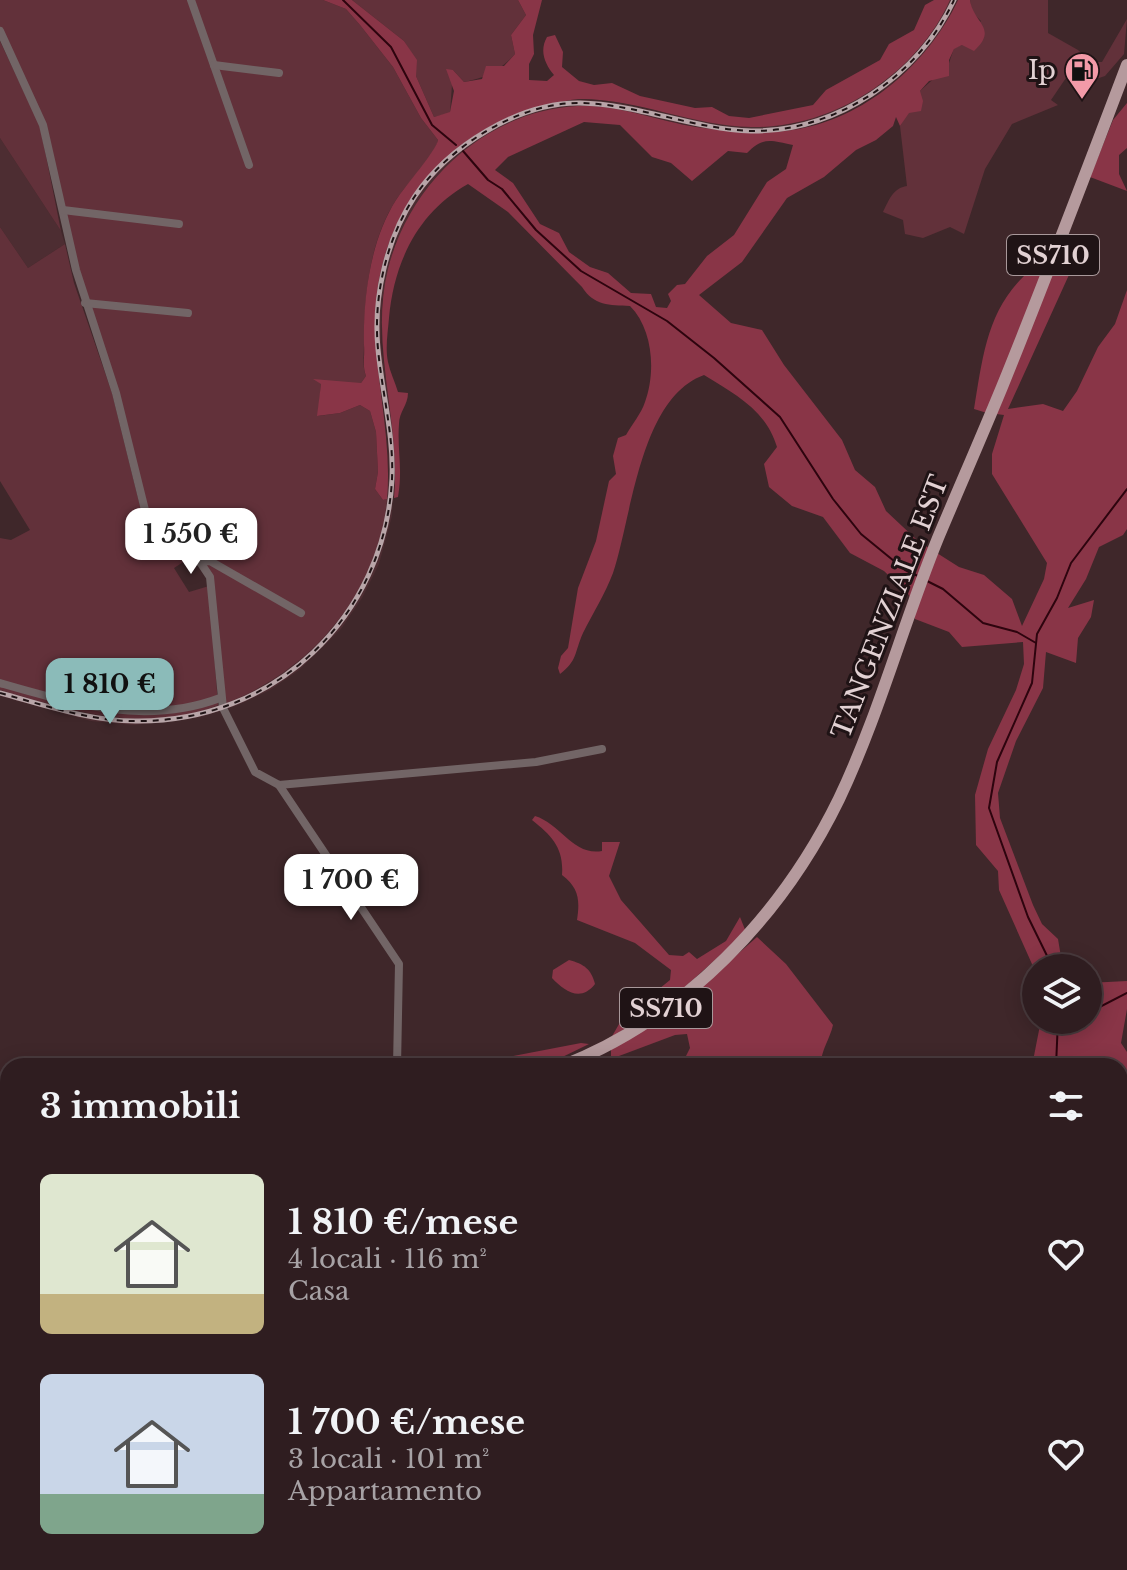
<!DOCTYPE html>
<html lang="it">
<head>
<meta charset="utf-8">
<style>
	body { margin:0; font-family:"Libre Baskerville",serif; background:#372629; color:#f1f3f6; height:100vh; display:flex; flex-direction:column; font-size:30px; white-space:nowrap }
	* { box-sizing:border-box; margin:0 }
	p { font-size:26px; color:#a7a2a5 }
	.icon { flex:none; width:44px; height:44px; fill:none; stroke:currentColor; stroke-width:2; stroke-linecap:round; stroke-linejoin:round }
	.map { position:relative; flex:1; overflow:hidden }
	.sheet { position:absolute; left:0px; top:1058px; width:1128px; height:512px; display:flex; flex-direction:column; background:#2f1d20; border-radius:24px 24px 0 0; box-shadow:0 4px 20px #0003,0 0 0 2px #4a3b3e }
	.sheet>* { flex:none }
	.tools { position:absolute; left:1022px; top:954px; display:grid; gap:16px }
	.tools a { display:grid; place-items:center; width:80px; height:80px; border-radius:50%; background:#2f1d20; box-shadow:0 4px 20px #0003,0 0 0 2px #4a3b3e; font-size:40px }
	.price { position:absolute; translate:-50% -68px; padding:0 18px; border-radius:16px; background:#fff; color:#222; font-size:26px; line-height:52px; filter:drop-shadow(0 2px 4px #0008) }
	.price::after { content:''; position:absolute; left:50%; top:48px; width:24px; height:18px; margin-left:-12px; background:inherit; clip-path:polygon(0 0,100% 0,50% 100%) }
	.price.on { background:#8bbbb9; color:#111 }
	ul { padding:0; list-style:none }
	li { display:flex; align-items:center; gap:24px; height:200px; padding:0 40px }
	li span { display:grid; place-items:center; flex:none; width:224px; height:160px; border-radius:12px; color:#555 }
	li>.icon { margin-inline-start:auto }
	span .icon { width:96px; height:96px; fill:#fffc; stroke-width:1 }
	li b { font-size:34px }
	h2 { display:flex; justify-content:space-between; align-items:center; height:96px; padding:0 40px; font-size:34px }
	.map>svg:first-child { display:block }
</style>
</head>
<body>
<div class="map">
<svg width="1127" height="1570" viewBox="0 0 1127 1570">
	<rect width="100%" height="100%" fill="#3f272a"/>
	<g fill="#4d2d32">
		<polygon points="950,0 958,0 938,36 919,59 887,88 845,113 795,130 751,134 692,126 618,110 576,106 517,119 395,243 382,300 381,346 395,440 392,516 379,564 362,598 341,629 299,670 270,690 238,705 201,717 134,725 91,721 0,696 0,690 199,711 236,699 266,684 295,664 336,625 373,562 389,477 388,440 375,346 375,299 380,270 389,240 412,194 458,145 515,112 576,99 619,103 693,119 751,127 794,124 842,107 883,83 914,55 932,32"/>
		<polygon points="0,138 61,231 65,244 28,268 0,227"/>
	</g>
	<g fill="#62313a">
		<path d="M0 0H323L346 9 360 25 393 67 421 118 438 140C435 157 407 183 396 200 369 242 364 297 364 345 364 357 362 365 366 376L361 383 321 384 318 416 340 413 360 405 370 411 376 432 378 472 375 489 383 500 387 499C378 594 311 671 224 704L212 575 147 508 86 302 45 124 0 28Z"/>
		<path d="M352 0H518L526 15 511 35 515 54C500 71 485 78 464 82L453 70 450 113 434 117 416 76V60L404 41Z"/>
		<path d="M970 0H1048V33L1078 50 1091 62H1102L1127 19 1124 54 1105 76 1096 79 1093 86 1070 72 1051 100 1058 105 1012 124 985 169 964 234 950 227 923 238 905 234 903 220 883 212C889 200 893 188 907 186L900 126 920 91 948 66 954 48 962 45 981 21 972 12Z"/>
		<polygon points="0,41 40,126 61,231 0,138"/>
		<path d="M0 227 28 268 65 244 74 283 112 393 140 506 191 557 174 568 189 592 209 586 218 705C148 735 69 710 0 690V538L11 540 30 530 0 481Z"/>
		<polygon points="8,1330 8,1453 0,1451 0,1335"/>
	</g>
	<g fill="#893547" fill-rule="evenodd">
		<path d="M323 0H352L404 41 417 60 416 76 434 117 450 112 454 91 446 69 453 70 464 82 482 79 486 66H504L515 54 511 35 526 15 518 0H542L533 35 534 54 529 64V80L547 81 554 75C545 64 539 51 547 37L555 35 563 52 562 67 579 81 594 85 612 83 640 96 695 108 712 107 729 116 749 118 813 105 826 90 880 60 889 44 914 30 925 5 934 0H950C917 74 833 129 751 127 692 126 636 98 578 99 568 100 557 103 548 105 465 123 400 187 381 270 363 347 394 422 387 499L383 500 375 489 378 472 376 432 370 411 360 405 340 413 317 416 321 384 313 379 361 383 366 376C362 365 365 357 364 345 363 298 370 241 396 200 405 186 436 151 438 140L421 118 393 67 360 25 346 9Z"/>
		<path d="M958 0H970C973 23 999 28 974 51L962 45 954 49 949 60V76L929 81 920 91 923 101 921 111 909 113 900 126 896 117 893 126 876 140 856 150 824 177 787 198 742 262 699 295 731 323 762 330 784 365 842 440 855 470 875 487 886 511 918 541 959 567 984 575 1012 599 1022 626 1044 579 1047 563 992 474V454L1004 415 996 414 1067 236 1083 244 1008 409 1043 404 1063 411 1077 391 1098 347 1115 324 1127 290V529L1123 535 1099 547 1086 579 1068 608 1094 600 1091 617 1078 638 1076 663 1046 652 1043 688 1016 741 998 793 1000 818 1033 905 1042 924 1058 939 1062 963 1068 968H1036V973L999 890 998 871 976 845 975 795 988 749 1016 690 1024 664 1023 642 962 647 949 632 915 619 909 595 884 571 850 553 823 517 792 506 769 487 764 464 777 447C766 410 736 395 704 375 640 398 632 516 613 573 605 594 593 613 583 633 574 653 578 660 560 674L558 668 561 656 568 648 578 588 596 541 609 481 616 474 613 456 618 438 626 435C632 424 641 414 645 402 656 372 653 329 630 306 609 305 594 306 582 287L508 212 468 184C418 212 394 262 389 318 388 331 385 348 388 362 390 372 395 382 398 392L408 393C408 405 399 412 399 424 397 450 403 468 398 497L394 498C401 421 369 345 388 269 409 183 486 111 577 106 617 104 657 121 696 127 728 131 760 135 792 130 864 120 928 64 958 0ZM584 122 620 125 652 157 671 163 692 181 728 151 747 153C764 136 771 141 793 145L786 169 767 182 734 235 707 256 685 284 677 285 668 294 671 301 667 308 656 307 651 294 631 293 608 273 590 267 569 252 559 233 540 224 513 183 495 170 508 157Z"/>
		<polygon points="1127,103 1127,148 1119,155 1119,174 1127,191 1090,177 1113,120"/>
		<path d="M1032 269H1043L987 413 974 409C983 356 987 306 1032 269Z"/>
		<path d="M535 816C561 824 573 856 602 851V842H620L609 876 621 900 669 955 683 956 689 952 697 959 726 941 740 917 746 932 677 994 611 1038 622 1019 670 980 671 970 635 943 577 920C580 900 579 888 562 875 564 848 552 836 532 820Z"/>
		<path d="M757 937 786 964 833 1025C830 1039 820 1052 821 1066H681L690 1048 687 1034 675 1035 611 1059V1048L715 974Z"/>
		<path d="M569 960C584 964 591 969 595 984 581 1002 565 992 552 978L553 970Z"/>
		<polygon points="1127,981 1127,1009 1121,1043 1127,1052 1127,1109 1120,1112 1120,1066 1032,1066 1041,1020 1088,1020 1088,983"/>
		<polygon points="581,1043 589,1044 544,1066 460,1066"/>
		<polygon points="1120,1189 1127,1190 1127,1371 1120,1365"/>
		<polygon points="902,1562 987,1562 986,1570 910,1570"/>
	</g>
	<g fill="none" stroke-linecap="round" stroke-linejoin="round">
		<g stroke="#2d040e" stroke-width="2">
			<polyline points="343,0 391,47 432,125 456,145"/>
			<polyline points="463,151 488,180 502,189 536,230 581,271 667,321 714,358 780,417 833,499 861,534 905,570 918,576"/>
			<polyline points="927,581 943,589 983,623 1017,632 1036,643"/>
			<polyline points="1053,968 1028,917 989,808 997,762 1032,683 1037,634 1057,598 1071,563 1127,489"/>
			<polyline points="1088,1013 1127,993"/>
			<polyline points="1061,1030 1077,1020"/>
			<polyline points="1056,1066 1058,1020"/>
			<polyline points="1120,1255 1127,1260"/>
			<polyline points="625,1570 634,1562"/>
		</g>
		<g stroke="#726566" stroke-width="8">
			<polyline points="191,0 249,165"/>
			<polyline points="0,31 43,125 76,270 116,393 145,510 200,562 210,577 223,708 255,772 279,785 536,762 602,749"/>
			<polyline points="214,65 279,73"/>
			<polyline points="63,210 179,224"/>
			<polyline points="85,303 188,313"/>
			<polyline points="200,562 210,561 301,613"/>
			<path d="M0 683C73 704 146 726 220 698"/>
			<polyline points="279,785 399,964 397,1066"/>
			<polyline points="0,1445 8,1447"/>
			<polyline points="101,1562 103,1570"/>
		</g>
		<g stroke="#b59a9d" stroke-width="12">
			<path d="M562 1066C685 1018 782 916 839 799 879 715 903 624 938 538 959 488 981 438 1002 387 1045 281 1086 173 1127 65"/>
			<polyline points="0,1122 8,1121"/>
		</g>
		<g stroke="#b8a5a8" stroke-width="5">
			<path id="rail" d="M0 693C44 705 89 721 135 721 274 723 385 617 392 479 394 435 382 393 378 349 373 298 386 239 415 196 448 147 519 102 580 103 638 104 693 129 751 131 836 132 919 76 954 0"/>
		</g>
		<use href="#rail" stroke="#1f1315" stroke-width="2" stroke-dasharray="6" stroke-linecap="butt"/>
	</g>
	<defs>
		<g id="fuel-pin" transform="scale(1.8)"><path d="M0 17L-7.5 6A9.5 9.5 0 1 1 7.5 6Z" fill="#f39aa8" stroke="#1f1315"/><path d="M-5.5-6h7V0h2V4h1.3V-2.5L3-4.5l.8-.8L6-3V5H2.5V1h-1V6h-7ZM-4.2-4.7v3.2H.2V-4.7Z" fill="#111"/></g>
	</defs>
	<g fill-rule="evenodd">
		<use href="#fuel-pin" x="1082" y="70"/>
	</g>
	<g text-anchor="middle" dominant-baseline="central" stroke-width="6" stroke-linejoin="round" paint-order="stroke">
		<g fill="#1f1315" stroke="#a8989a" stroke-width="2">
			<rect x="1007" y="235" width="92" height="40" rx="6"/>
			<rect x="620" y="988" width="92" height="40" rx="6"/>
		</g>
		<g font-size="24" font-weight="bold" fill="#e2d1d3">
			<text x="1053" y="255">SS710</text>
			<text x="666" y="1008">SS710</text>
		</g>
		<g font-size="26" fill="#e2d1d3" stroke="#1f1315" text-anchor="end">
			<text x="1056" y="70">Ip</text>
		</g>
		<g font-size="26" fill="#e2d1d3" stroke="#1f1315">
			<text transform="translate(890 607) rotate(-69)">TANGENZIALE EST</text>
		</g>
	</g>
</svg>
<div class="tools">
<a><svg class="icon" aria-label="layers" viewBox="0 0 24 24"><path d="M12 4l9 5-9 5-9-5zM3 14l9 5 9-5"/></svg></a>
</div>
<b class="price" style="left:191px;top:576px">1 550 €</b>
<b class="price on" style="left:110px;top:726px">1 810 €</b>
<b class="price" style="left:351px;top:922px">1 700 €</b>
<section class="sheet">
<h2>3 immobili<svg class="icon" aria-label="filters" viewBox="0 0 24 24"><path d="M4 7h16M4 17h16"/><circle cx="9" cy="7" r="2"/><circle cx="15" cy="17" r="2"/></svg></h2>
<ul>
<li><span style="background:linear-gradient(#dfe7d0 75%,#c2b280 0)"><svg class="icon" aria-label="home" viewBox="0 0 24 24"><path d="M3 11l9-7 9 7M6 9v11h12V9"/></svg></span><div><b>1 810 €/mese</b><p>4 locali · 116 m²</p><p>Casa</p></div><svg class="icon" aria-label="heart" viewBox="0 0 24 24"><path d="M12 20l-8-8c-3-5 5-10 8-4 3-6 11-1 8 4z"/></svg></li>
<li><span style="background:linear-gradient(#c9d6e8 75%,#7fa58c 0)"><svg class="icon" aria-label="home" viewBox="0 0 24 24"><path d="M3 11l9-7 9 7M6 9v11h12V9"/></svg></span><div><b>1 700 €/mese</b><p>3 locali · 101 m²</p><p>Appartamento</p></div><svg class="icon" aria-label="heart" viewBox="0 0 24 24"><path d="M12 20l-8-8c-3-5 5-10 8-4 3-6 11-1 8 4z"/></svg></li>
</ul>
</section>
</div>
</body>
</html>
